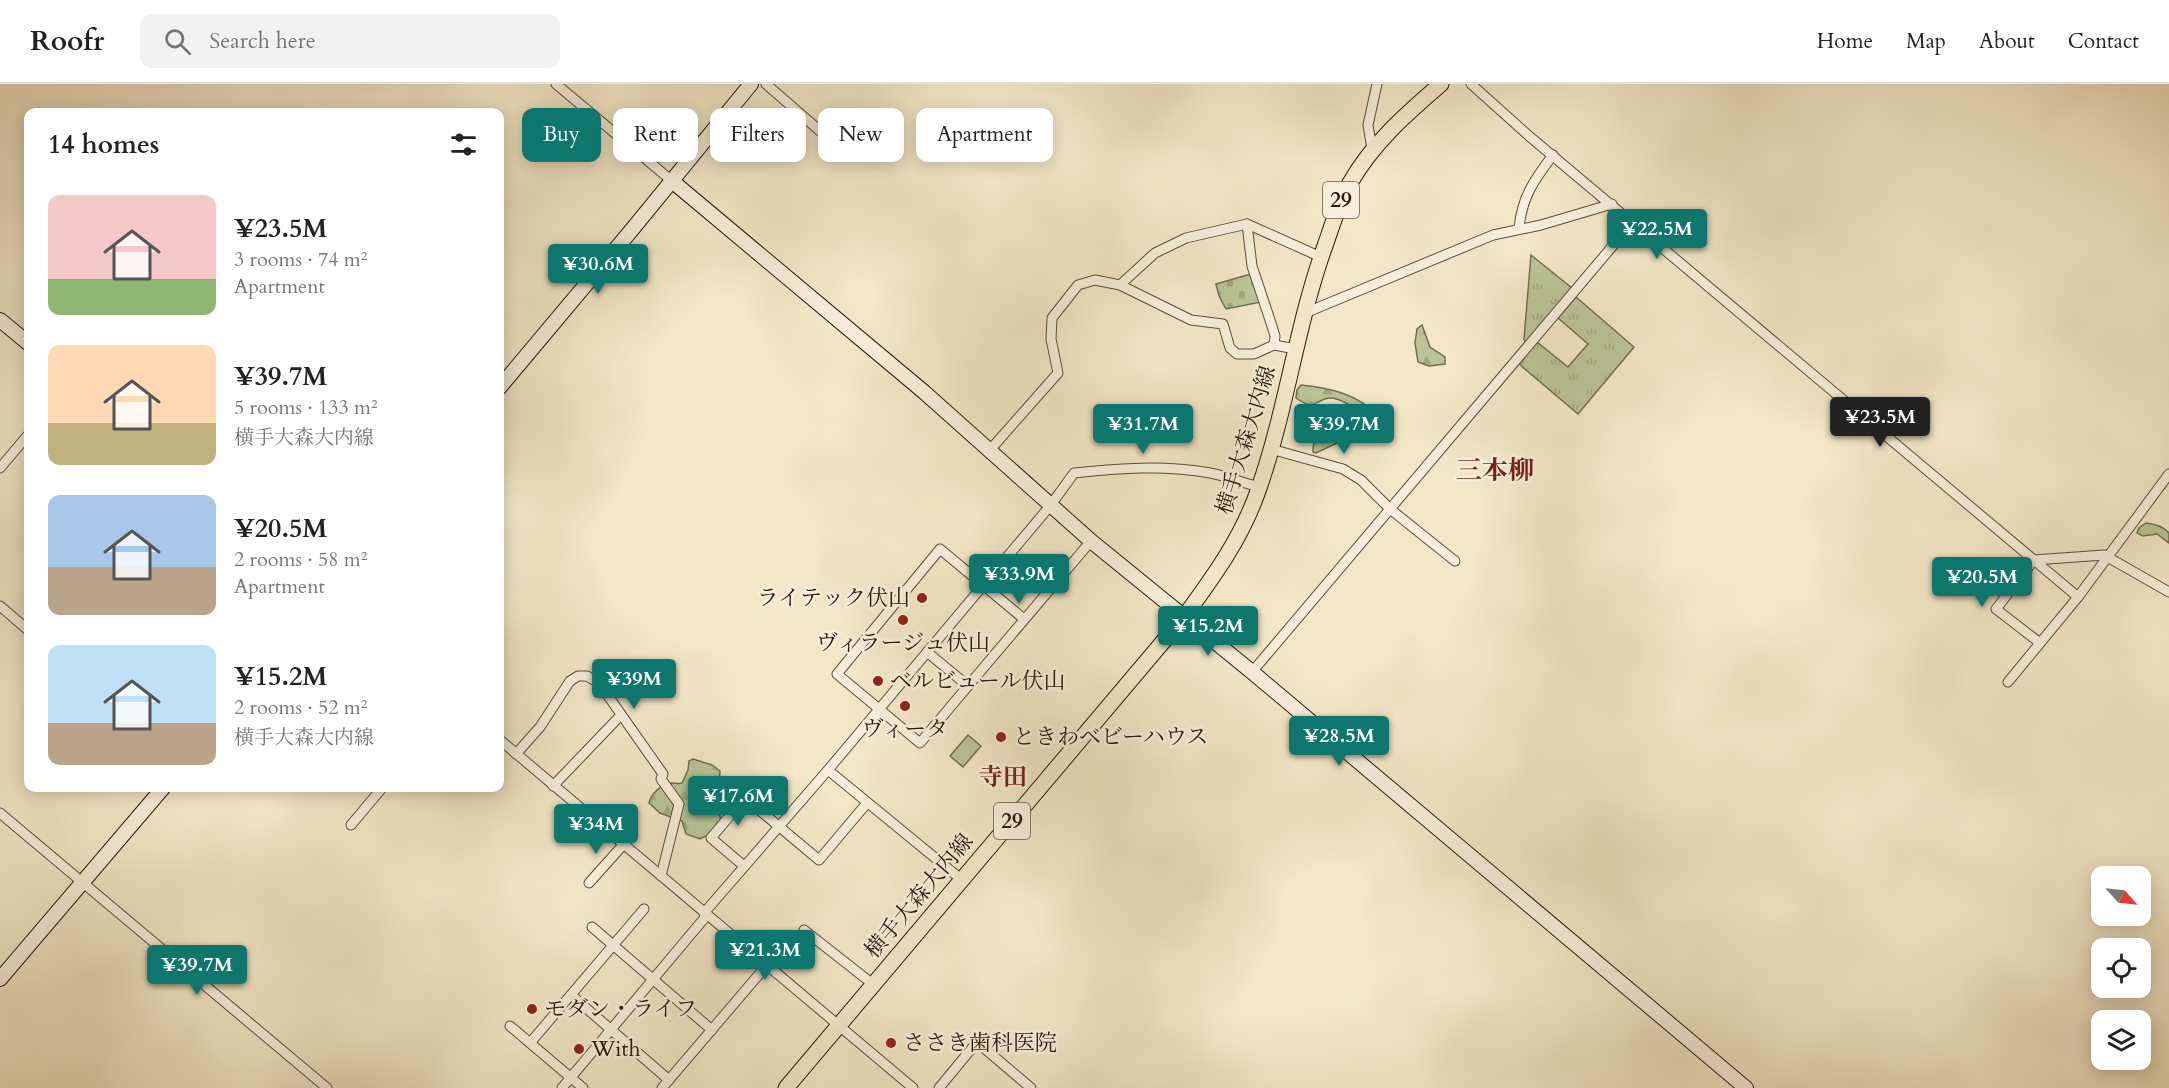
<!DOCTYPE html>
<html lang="en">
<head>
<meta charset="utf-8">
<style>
	body { margin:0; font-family:Cardo,"Noto Serif JP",serif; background:#f2f2f2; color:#222; height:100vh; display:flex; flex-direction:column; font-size:22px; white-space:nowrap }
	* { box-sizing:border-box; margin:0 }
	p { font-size:20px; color:#767676 }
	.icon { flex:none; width:33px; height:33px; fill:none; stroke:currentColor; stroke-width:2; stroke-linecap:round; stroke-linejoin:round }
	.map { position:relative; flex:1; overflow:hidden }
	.side { position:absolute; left:24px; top:24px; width:480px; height:684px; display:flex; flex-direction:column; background:#fff; border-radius:12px; box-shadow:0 3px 15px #0003 }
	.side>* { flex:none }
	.hud { position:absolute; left:522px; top:24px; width:570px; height:54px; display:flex; gap:12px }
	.needle { width:39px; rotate:117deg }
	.fabs { position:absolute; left:2091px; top:782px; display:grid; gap:12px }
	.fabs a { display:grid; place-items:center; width:60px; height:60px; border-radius:12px; background:#fff; box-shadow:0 3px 15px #0003; font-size:30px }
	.price { position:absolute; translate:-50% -51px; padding:0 14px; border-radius:6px; background:#0f766e; color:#fff; font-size:20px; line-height:39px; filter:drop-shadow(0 2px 3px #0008) }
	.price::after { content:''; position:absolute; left:50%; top:36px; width:18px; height:14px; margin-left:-9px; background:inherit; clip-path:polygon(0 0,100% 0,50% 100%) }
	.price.current { background:#222; color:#fff }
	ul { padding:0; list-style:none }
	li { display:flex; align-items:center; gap:18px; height:150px; padding:0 24px }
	li span { display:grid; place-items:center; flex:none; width:168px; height:120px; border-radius:12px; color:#555 }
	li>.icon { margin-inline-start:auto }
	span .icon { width:72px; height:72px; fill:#fffc; stroke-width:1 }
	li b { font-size:26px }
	h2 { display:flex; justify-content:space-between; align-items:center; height:72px; padding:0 24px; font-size:26px }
	.pill { padding:0 21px; border-radius:12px; background:#fff; box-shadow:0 3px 15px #0003; font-size:21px; line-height:54px }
	.pill.current { background:#0f766e; color:#fff }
	header { display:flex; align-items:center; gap:36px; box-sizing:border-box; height:84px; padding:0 30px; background:#fff; border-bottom:2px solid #e0e0e0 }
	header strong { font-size:28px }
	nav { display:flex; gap:33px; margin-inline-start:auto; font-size:21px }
	.search { width:420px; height:54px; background:#f2f2f2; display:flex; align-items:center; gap:15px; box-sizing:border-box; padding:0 21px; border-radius:12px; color:#767676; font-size:22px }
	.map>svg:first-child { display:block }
</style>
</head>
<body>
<header>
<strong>Roofr</strong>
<div class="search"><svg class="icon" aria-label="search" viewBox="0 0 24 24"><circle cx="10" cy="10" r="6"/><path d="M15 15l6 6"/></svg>Search here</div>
<nav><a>Home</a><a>Map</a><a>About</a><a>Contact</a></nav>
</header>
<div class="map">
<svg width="2169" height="1004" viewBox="0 0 2169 1004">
	<defs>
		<pattern id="grass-tufts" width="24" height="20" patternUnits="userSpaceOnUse" patternTransform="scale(1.5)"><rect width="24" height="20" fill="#bac597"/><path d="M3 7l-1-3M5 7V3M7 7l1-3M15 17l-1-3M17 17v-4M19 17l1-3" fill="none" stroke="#a0a881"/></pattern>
		<pattern id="forest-firs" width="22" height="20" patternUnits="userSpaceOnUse" patternTransform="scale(1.5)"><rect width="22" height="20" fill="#bac597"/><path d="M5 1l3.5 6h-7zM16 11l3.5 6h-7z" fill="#a0a881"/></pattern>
		<pattern id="cemetery-stones" width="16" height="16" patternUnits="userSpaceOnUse" patternTransform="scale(1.5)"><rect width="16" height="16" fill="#bac597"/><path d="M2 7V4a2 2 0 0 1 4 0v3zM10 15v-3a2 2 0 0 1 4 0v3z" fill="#a0a881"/></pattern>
	</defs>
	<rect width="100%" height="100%" fill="#f3e7c7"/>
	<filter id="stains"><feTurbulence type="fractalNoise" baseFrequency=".00333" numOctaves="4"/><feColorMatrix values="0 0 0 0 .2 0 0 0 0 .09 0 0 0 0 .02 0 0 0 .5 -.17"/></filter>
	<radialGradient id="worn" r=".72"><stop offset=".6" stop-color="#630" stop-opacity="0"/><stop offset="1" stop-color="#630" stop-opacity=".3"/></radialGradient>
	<g fill="url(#grass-tufts)" stroke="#736e51" stroke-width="1.5">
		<polygon points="1531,171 1572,204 1526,259 1524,255"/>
		<polygon points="1576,213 1634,263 1578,330 1519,280 1537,258 1568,283 1588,260 1558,234"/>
		<polygon points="968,651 981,662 963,683 950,672"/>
	</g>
	<g fill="url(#forest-firs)" stroke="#736e51" stroke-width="1.5">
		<polygon points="1422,241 1430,263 1445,273 1445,280 1429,282 1418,278 1415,259 1417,245"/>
		<path d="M1301 301C1329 304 1360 310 1378 333V338C1365 332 1343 314 1331 314 1315 314 1317 329 1296 314L1297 306Z"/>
		<path d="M1347 339 1373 345 1376 346 1378 353 1369 358H1339L1316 369 1313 368C1312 357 1321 345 1331 340 1335 338 1343 339 1347 339Z"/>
		<path d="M2146 439C2155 440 2163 442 2169 449V459L2157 450 2143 452 2137 449 2139 444Z"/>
		<path d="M693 675 712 681 720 687 718 722 721 738 710 750 700 755 686 750 682 737 660 729 649 719C651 710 662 699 672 699 675 699 679 700 682 699L688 686 689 677Z"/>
	</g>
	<polygon fill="url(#cemetery-stones)" stroke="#736e51" stroke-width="1.5" points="1251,190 1261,218 1226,225 1219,212 1216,200"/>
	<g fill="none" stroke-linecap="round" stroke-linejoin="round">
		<g stroke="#5e4c3a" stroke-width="11">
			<g id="street">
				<polyline points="556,0 672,97"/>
				<polyline points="766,0 820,47"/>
				<polyline points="1471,0 1529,52 2078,513"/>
				<polyline points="725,31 766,66"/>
				<polyline points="1372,65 1368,41 1377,0"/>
				<polyline points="1247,140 1252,182 1272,242 1275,252 1274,261"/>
				<path d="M1519 144C1522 113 1534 96 1553 71"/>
				<polyline points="1120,201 1191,236 1223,240 1230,264 1237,270 1254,270 1274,261 1296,265"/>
				<polyline points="1305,229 1493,151 1541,141 1612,120"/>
				<polyline points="1271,365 1343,385 1361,396 1390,425 1455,477"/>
				<polyline points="990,366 1058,289 1051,255 1052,234 1078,201 1095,196 1120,201 1155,169 1186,154 1247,140 1321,173"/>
				<polyline points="0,384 28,351"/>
				<polyline points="0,522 28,546"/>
				<polyline points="2040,559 1996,525 2034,476 2104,471 2169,508"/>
				<polyline points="927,568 968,602 920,659 837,590 940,465 1024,535"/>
				<polyline points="1252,588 1633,138"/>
				<polyline points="2008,598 2078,513 2169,390"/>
				<polyline points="968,602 1091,457"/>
				<polyline points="500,656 913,1004"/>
				<polyline points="516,670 540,643 570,597 578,592 587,592 599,599 663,690 661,695 679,720 661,792"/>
				<polyline points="828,686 962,796"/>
				<polyline points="553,702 621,631"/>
				<polyline points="0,729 327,1004"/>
				<polyline points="351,741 382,704"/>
				<polyline points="744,782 711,754 745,714 819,776 867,719"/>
				<polyline points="589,799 623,761"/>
				<path d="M704 829 828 686 1050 422 1074 389C1119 384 1165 381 1210 389 1226 392 1243 399 1260 403"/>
				<polyline points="592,843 712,946"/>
				<polyline points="804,846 874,901"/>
				<polyline points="571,911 669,996"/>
				<polyline points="510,942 583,1004"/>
				<polyline points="530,959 644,825"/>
				<polyline points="562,1004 707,831"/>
				<polyline points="662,1004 767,881"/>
				<polyline points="939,1004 977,958 1031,1004"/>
			</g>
		</g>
		<g stroke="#2c180b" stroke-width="16">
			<g id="secondary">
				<polyline points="672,97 924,308 1091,457 1252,588 1746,1004"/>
				<polyline points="0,236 28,259"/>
				<polyline points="500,303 630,148 751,0"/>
				<polyline points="0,895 163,704"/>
			</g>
		</g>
		<g stroke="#2c180b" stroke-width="17">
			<path id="primary" d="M786 1004 1184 533C1214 492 1243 452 1259 404 1287 324 1297 238 1326 159 1333 139 1339 118 1350 99 1373 59 1406 30 1441 0"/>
		</g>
		<use href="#street" stroke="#f7efdb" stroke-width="9"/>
		<use href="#secondary" stroke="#f7efdb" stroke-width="14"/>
		<use href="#primary" stroke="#f3e7c7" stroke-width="15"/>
	</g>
	<g fill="#8f2418" stroke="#f7efdb" stroke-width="2">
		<circle cx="922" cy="514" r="6"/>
		<circle cx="903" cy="536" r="6"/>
		<circle cx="878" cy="597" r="6"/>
		<circle cx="905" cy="622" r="6"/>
		<circle cx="1001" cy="653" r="6"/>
		<circle cx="532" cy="925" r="6"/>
		<circle cx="891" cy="959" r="6"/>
		<circle cx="579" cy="965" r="6"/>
	</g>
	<g text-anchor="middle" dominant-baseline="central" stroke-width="5" stroke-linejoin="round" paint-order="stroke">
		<g fill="#f7efdb" stroke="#695849" stroke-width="1.5">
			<rect x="1323" y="98" width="36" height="36" rx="4.5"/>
			<rect x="994" y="719" width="36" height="36" rx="4.5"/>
		</g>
		<g font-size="21" font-weight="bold" fill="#2c180b">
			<text x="1341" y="116">29</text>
			<text x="1012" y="737">29</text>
		</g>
		<g font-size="22" fill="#2c180b" stroke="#f7efdb">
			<text transform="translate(1246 356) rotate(-73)">横手大森大内線</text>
			<text transform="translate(919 812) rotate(-50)">横手大森大内線</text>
		</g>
		<g font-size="22" fill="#2c180b" stroke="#f7efdb" text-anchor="start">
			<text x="910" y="514" text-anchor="end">ライテック伏山</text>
			<text x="903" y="559" text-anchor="middle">ヴィラージュ伏山</text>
			<text x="890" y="597">ベルビュール伏山</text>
			<text x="905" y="645" text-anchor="middle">ヴィータ</text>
			<text x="1013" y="653">ときわベビーハウス</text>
			<text x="544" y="925">モダン・ライフ</text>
			<text x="903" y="959">ささき歯科医院</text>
			<text x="591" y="965">With</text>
		</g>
		<g font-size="24" font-weight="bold" fill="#7a1f14" stroke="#f7efdb">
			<text x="1003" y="693">寺田</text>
		</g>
		<g font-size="26" font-weight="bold" fill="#7a1f14" stroke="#f7efdb">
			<text x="1495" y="386">三本柳</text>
		</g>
	</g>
	<rect width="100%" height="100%" filter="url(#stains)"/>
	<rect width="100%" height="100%" fill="url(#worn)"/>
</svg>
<div class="fabs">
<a><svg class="needle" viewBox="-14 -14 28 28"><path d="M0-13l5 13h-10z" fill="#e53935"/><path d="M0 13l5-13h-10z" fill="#767676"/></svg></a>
<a><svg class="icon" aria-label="locate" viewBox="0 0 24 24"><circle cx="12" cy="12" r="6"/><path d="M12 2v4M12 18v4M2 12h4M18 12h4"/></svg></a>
<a><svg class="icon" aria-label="layers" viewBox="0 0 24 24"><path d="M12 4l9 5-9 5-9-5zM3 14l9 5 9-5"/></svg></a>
</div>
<b class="price" style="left:1657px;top:176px">¥22.5M</b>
<b class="price" style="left:598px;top:211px">¥30.6M</b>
<b class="price current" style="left:1880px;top:364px">¥23.5M</b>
<b class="price" style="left:1143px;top:371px">¥31.7M</b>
<b class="price" style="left:1344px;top:371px">¥39.7M</b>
<b class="price" style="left:1019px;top:521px">¥33.9M</b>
<b class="price" style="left:1982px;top:524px">¥20.5M</b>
<b class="price" style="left:1208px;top:573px">¥15.2M</b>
<b class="price" style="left:634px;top:626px">¥39M</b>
<b class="price" style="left:1339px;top:683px">¥28.5M</b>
<b class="price" style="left:738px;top:743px">¥17.6M</b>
<b class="price" style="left:596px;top:771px">¥34M</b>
<b class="price" style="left:765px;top:897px">¥21.3M</b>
<b class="price" style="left:197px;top:912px">¥39.7M</b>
<div class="hud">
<a class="pill current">Buy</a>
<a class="pill">Rent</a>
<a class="pill">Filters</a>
<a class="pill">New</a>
<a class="pill">Apartment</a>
</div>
<section class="side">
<h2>14 homes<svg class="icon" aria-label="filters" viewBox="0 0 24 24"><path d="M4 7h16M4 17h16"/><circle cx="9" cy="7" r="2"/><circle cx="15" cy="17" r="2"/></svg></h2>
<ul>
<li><span style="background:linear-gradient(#f6c9c9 70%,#8fb573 0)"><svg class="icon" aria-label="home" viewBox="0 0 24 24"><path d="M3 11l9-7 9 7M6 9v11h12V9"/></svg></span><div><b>¥23.5M</b><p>3 rooms · 74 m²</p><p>Apartment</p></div></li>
<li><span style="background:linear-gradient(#ffd9b3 65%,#c2b280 0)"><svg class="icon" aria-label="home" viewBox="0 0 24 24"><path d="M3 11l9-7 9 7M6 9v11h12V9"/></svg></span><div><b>¥39.7M</b><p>5 rooms · 133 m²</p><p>横手大森大内線</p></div></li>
<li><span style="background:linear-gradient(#a9c7e8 60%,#b9a48a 0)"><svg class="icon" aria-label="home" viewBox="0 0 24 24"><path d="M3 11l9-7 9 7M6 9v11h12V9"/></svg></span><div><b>¥20.5M</b><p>2 rooms · 58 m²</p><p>Apartment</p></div></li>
<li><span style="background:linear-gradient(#bfe0f5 65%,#b9a48a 0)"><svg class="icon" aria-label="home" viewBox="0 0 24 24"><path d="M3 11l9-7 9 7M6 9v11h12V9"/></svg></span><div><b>¥15.2M</b><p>2 rooms · 52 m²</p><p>横手大森大内線</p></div></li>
</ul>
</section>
</div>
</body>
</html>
